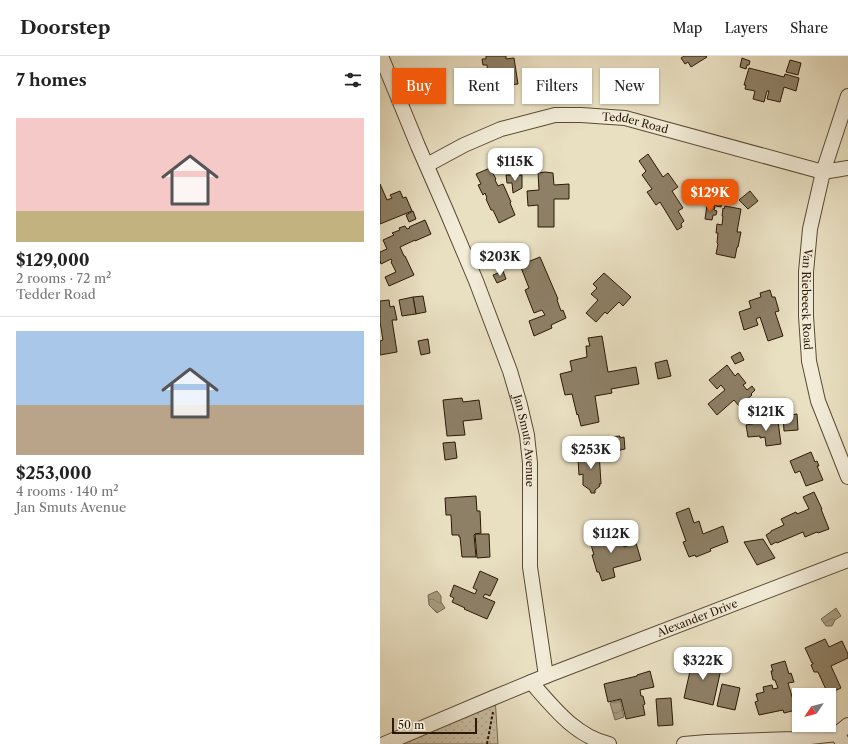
<!DOCTYPE html>
<html lang="en">
<head>
<meta charset="utf-8">
<style>
	body { margin:0; font-family:"Libre Caslon Text",serif; background:#f6f6f6; color:#222; height:100vh; display:flex; flex-direction:column; font-size:15px; white-space:nowrap }
	* { box-sizing:border-box; margin:0 }
	p { font-size:13px; color:#767676 }
	.icon { flex:none; width:22px; height:22px; fill:none; stroke:currentColor; stroke-width:2; stroke-linecap:round; stroke-linejoin:round }
	.map { position:relative; flex:1; overflow:hidden }
	.sheet { display:flex; flex-direction:column; background:#fff; width:380px }
	.sheet>* { flex:none }
	.guide { position:absolute; left:12px; top:12px; width:380px; height:36px; display:flex; gap:8px }
	.needle { width:26px; rotate:235deg }
	.controls { position:absolute; left:412px; top:632px; display:grid; gap:8px }
	.controls a { display:grid; place-items:center; width:44px; height:44px; border-radius:0px; background:#fff; box-shadow:0 1px 3px #0004; font-size:20px }
	.scale { position:absolute; left:12px; bottom:10px; width:85px; box-sizing:border-box; padding-left:4px; border:2px solid #2b1805; border-top:0; font-size:11px; line-height:14px; white-space:nowrap; color:#2b1805; -webkit-text-stroke:3px #f1ebd7; paint-order:stroke }
	.price { position:absolute; translate:-50% -34px; padding:0 9px; border-radius:8px; background:#fff; color:#222; font-size:13px; line-height:26px; filter:drop-shadow(0 1px 2px #0008) }
	.price::after { content:''; position:absolute; left:50%; top:24px; width:12px; height:9px; margin-left:-6px; background:inherit; clip-path:polygon(0 0,100% 0,50% 100%) }
	.price.selected { background:#ea580c; color:#fff }
	ul { padding:0; list-style:none }
	li { display:grid; align-content:center; gap:8px; height:212px; padding:0 16px }
	li+li { border-top:1px solid #e0e0e0 }
	li span { display:grid; place-items:center; height:124px; border-radius:0px; color:#555 }
	li>.icon { margin-inline-start:auto }
	span .icon { width:72px; height:72px; fill:#fffc; stroke-width:1 }
	li b { font-size:17px }
	h2 { display:flex; justify-content:space-between; align-items:center; height:48px; padding:0 16px; font-size:17px }
	.tag { padding:0 14px; border-radius:0px; background:#fff; box-shadow:0 1px 3px #0004; font-size:14px; line-height:36px }
	.tag.selected { background:#ea580c; color:#fff }
	header { display:flex; align-items:center; gap:24px; box-sizing:border-box; height:56px; padding:0 20px; background:#fff; border-bottom:1px solid #e0e0e0 }
	header strong { font-size:19px }
	nav { display:flex; gap:22px; margin-inline-start:auto; font-size:14px }
	main { display:flex; flex:1; min-height:0 }
	.map>svg:first-child { display:block }
</style>
</head>
<body>
<header>
<strong>Doorstep</strong>
<nav><a>Map</a><a>Layers</a><a>Share</a></nav>
</header>
<main>
<section class="sheet">
<h2>7 homes<svg class="icon" aria-label="filters" viewBox="0 0 24 24"><path d="M4 7h16M4 17h16"/><circle cx="9" cy="7" r="2"/><circle cx="15" cy="17" r="2"/></svg></h2>
<ul>
<li><span style="background:linear-gradient(#f6c9c9 75%,#c2b280 0)"><svg class="icon" aria-label="home" viewBox="0 0 24 24"><path d="M3 11l9-7 9 7M6 9v11h12V9"/></svg></span><div><b>$129,000</b><p>2 rooms · 72 m²</p><p>Tedder Road</p></div></li>
<li><span style="background:linear-gradient(#a9c7e8 60%,#b9a48a 0)"><svg class="icon" aria-label="home" viewBox="0 0 24 24"><path d="M3 11l9-7 9 7M6 9v11h12V9"/></svg></span><div><b>$253,000</b><p>4 rooms · 140 m²</p><p>Jan Smuts Avenue</p></div></li>
</ul>
</section>
<div class="map">
<svg width="468" height="688" viewBox="0 0 468 688">
	<defs>
		<pattern id="grass-dots" width="8" height="8" patternUnits="userSpaceOnUse"><rect width="8" height="8" fill="#c9bea2"/><path d="M2 2h.1M6 6h.1" fill="none" stroke="#ada38a" stroke-width="1.8" stroke-linecap="round"/></pattern>
		<pattern id="water-waves" width="16" height="10" patternUnits="userSpaceOnUse"><rect width="16" height="10" fill="#a89c82"/><path d="M0 5q4-4 8 0t8 0" fill="none" stroke="#897e68"/></pattern>
	</defs>
	<rect width="100%" height="100%" fill="#e9e0c2"/>
	<filter id="stains"><feTurbulence type="fractalNoise" baseFrequency=".005" numOctaves="4"/><feColorMatrix values="0 0 0 0 .2 0 0 0 0 .09 0 0 0 0 .02 0 0 0 .5 -.17"/></filter>
	<radialGradient id="worn" r=".72"><stop offset=".6" stop-color="#630" stop-opacity="0"/><stop offset="1" stop-color="#630" stop-opacity=".3"/></radialGradient>
	<polygon fill="url(#grass-dots)" stroke="#7a6b54" points="115,641 118,688 4,688"/>
	<g fill="url(#water-waves)" stroke="#766750">
		<polygon points="57,535 61,540 61,546 65,552 57,557 49,549 48,539"/>
		<polygon points="456,552 461,560 455,564 452,570 446,570 441,563"/>
		<polygon points="240,644 244,661 235,664 230,647"/>
	</g>
	<g fill="#8e8067" stroke="#2b1805">
		<polygon points="106,0 126,0 126,3 134,2 138,28 121,30 120,22 113,23 113,18 108,19 107,9 103,9 102,3 106,3"/>
		<polygon points="304,0 326,0 327,1 311,11 308,6 305,8 301,2"/>
		<polygon points="362,2 370,5 369,9 367,9 366,13 360,11"/>
		<polygon points="410,4 421,7 418,19 406,16"/>
		<polygon points="369,12 404,21 405,18 419,22 416,35 404,31 400,46 387,43 389,35 387,35 384,46 373,43 375,35 365,33 366,29 364,29"/>
		<polygon points="268,98 283,121 288,117 298,131 292,135 303,152 298,155 304,165 301,168 302,171 297,174 280,146 276,149 267,136 272,133 262,119 266,115 259,105"/>
		<polygon points="110,112 116,123 115,124 118,130 123,128 131,146 130,147 135,159 119,167 113,154 111,154 106,143 107,142 105,137 103,139 98,129 101,128 96,118"/>
		<polygon points="165,116 173,117 174,129 189,128 189,143 174,143 174,171 158,171 158,149 148,150 147,135 159,134 158,117"/>
		<polygon points="126,119 142,119 142,132 133,137 132,127 127,127"/>
		<polygon points="0,128 7,144 12,142 10,139 20,135 23,142 26,141 32,155 0,168"/>
		<polygon points="370,135 378,145 368,153 359,144"/>
		<polygon points="324,137 343,140 341,151 322,147"/>
		<polygon points="327,149 335,151 334,154 337,155 336,159 333,159 332,164 325,163"/>
		<polygon points="345,150 361,153 357,176 361,176 358,191 357,191 355,202 336,198 338,188 337,187 338,177 336,177 337,168 342,169 343,160 342,160 343,152 344,153"/>
		<polygon points="33,155 36,163 29,166 26,159"/>
		<polygon points="45,164 51,178 35,185 35,184 20,191 24,200 25,200 34,219 9,230 5,221 16,216 11,206 12,205 11,203 1,208 0,205 0,196 7,193 3,184 14,179 12,177 20,174 19,172 25,170 27,173 30,172 29,171"/>
		<polygon points="160,201 178,243 177,244 181,255 183,254 186,262 171,269 172,272 154,280 149,265 165,259 162,254 154,257 145,234 149,232 140,209"/>
		<polygon points="123,215 126,223 117,227 113,219"/>
		<polygon points="224,217 251,241 243,250 239,246 227,258 225,256 216,266 206,257 218,244 211,238 217,232 213,228"/>
		<polygon points="390,234 392,241 395,241 399,255 395,256 403,280 388,285 380,261 376,263 378,269 364,274 359,256 371,252 369,245 381,241 380,237"/>
		<polygon points="43,240 46,256 36,258 33,241"/>
		<polygon points="33,241 36,258 22,260 19,244"/>
		<polygon points="9,244 10,251 14,250 17,264 12,264 17,296 0,299 0,285 3,284 0,266 0,245"/>
		<polygon points="222,280 228,316 256,311 259,328 231,333 232,337 215,340 219,366 201,370 198,358 197,359 192,338 185,339 180,318 192,315 190,305 207,301 206,290 210,290 208,282"/>
		<polygon points="48,283 50,297 41,299 38,285"/>
		<polygon points="360,296 364,304 355,308 351,301"/>
		<polygon points="287,304 291,320 278,323 275,307"/>
		<polygon points="347,309 355,320 358,317 366,327 363,329 367,334 372,330 375,334 371,338 372,339 359,350 354,344 337,359 328,348 345,334 341,329 337,333 329,324"/>
		<polygon points="82,342 83,346 99,344 102,363 83,365 85,379 67,380 63,344"/>
		<polygon points="417,358 418,374 404,375 403,360"/>
		<polygon points="377,365 384,365 384,367 398,365 401,388 386,390 385,381 380,382 380,380 368,381 366,369 377,367"/>
		<polygon points="240,380 240,382 244,381 245,393 240,394 240,395 221,396 220,382"/>
		<polygon points="75,386 77,402 65,404 63,387"/>
		<polygon points="219,395 221,428 219,428 220,430 215,434 215,437 211,437 210,434 203,429 203,418 199,419 198,404 202,404 202,396"/>
		<polygon points="431,396 435,406 437,405 439,410 437,410 443,424 426,430 420,415 415,417 410,405"/>
		<polygon points="434,436 442,453 441,453 449,473 438,477 437,476 425,481 423,476 397,487 396,486 391,489 386,479 391,476 391,475 404,469 401,463 416,456 417,458 429,453 423,441"/>
		<polygon points="96,440 97,455 100,455 101,477 95,478 94,479 96,501 82,501 80,481 79,481 79,479 72,479 71,459 66,459 65,442"/>
		<polygon points="309,452 314,467 319,465 323,478 343,470 348,486 330,493 331,495 316,501 315,499 309,501 303,486 306,485 296,457"/>
		<polygon points="227,473 232,490 243,486 244,491 256,487 261,504 233,512 235,521 222,525 219,516 217,516 212,499 214,499 208,478"/>
		<polygon points="95,478 109,478 110,501 97,502"/>
		<polygon points="383,483 395,502 377,509 364,486"/>
		<polygon points="100,515 118,523 110,540 105,538 103,541 115,546 107,563 84,553 85,552 72,546 74,542 70,540 74,529 95,538 97,534 93,532"/>
		<polygon points="445,583 449,591 462,585 468,598 468,602 451,610 461,632 448,638 438,616 434,616 431,609 433,608 433,607 432,607 425,592"/>
		<polygon points="320,600 334,604 333,611 341,613 333,649 304,642 312,606 318,607"/>
		<polygon points="405,605 409,618 411,617 414,626 408,627 416,654 404,657 403,654 379,659 375,646 378,645 376,638 384,636 383,631 392,629 393,633 398,632 395,624 393,624 391,615 393,615 391,609"/>
		<polygon points="270,615 274,631 260,634 261,640 263,640 265,648 263,649 265,659 246,663 241,643 228,646 224,628 257,620 257,619"/>
		<polygon points="342,628 360,632 355,654 337,650"/>
		<polygon points="291,642 293,669 278,670 276,643"/>
	</g>
	<g fill="none" stroke-linecap="round" stroke-linejoin="round">
		<g stroke="#5a4a34" stroke-width="16">
			<g id="minor">
				<path id="s1" d="M1 0 38 90 66 154 96 225 130 315 140 349 147 379 150 407V511L166 620 115 641 4 688"/>
				<path id="s2" d="M468 40 443 116 430 173 426 216V260L429 305 438 345 468 421"/>
				<path id="s3" d="M47 109 84 89 121 73 175 59H201L245 62 443 116 468 112"/>
				<path id="s4" d="M166 620 468 504"/>
				<path d="M151 626C173 651 195 680 229 688"/>
				<polyline points="457,678 464,688"/>
				<polyline points="304,688 327,686 413,683 457,678 468,669"/>
			</g>
		</g>
		<polyline stroke="#2b1805" stroke-width="2" stroke-dasharray="3 2" stroke-linecap="butt" points="107,688 113,656"/>
		<use href="#minor" stroke="#f1ebd7" stroke-width="14"/>
	</g>
	<g text-anchor="middle" dominant-baseline="central" stroke-width="3" stroke-linejoin="round" paint-order="stroke">
		<g font-size="11" fill="#2b1805" stroke="#f1ebd7">
			<text stroke="none"><textPath href="#s3" startOffset="219">Tedder Road</textPath></text>
			<text stroke="none"><textPath href="#s2" startOffset="209">Van Riebeeck Road</textPath></text>
			<text stroke="none"><textPath href="#s1" startOffset="412">Jan Smuts Avenue</textPath></text>
			<text stroke="none"><textPath href="#s4" startOffset="162">Alexander Drive</textPath></text>
		</g>
	</g>
	<rect width="100%" height="100%" filter="url(#stains)"/>
	<rect width="100%" height="100%" fill="url(#worn)"/>
</svg>
<div class="controls">
<a><svg class="needle" viewBox="-14 -14 28 28"><path d="M0-13l5 13h-10z" fill="#e53935"/><path d="M0 13l5-13h-10z" fill="#767676"/></svg></a>
</div>
<div class="scale">50 m</div>
<b class="price" style="left:135px;top:126px">$115K</b>
<b class="price selected" style="left:330px;top:157px">$129K</b>
<b class="price" style="left:120px;top:221px">$203K</b>
<b class="price" style="left:386px;top:376px">$121K</b>
<b class="price" style="left:211px;top:414px">$253K</b>
<b class="price" style="left:231px;top:498px">$112K</b>
<b class="price" style="left:323px;top:625px">$322K</b>
<div class="guide">
<a class="tag selected">Buy</a>
<a class="tag">Rent</a>
<a class="tag">Filters</a>
<a class="tag">New</a>
</div>
</div>
</main>
</body>
</html>
